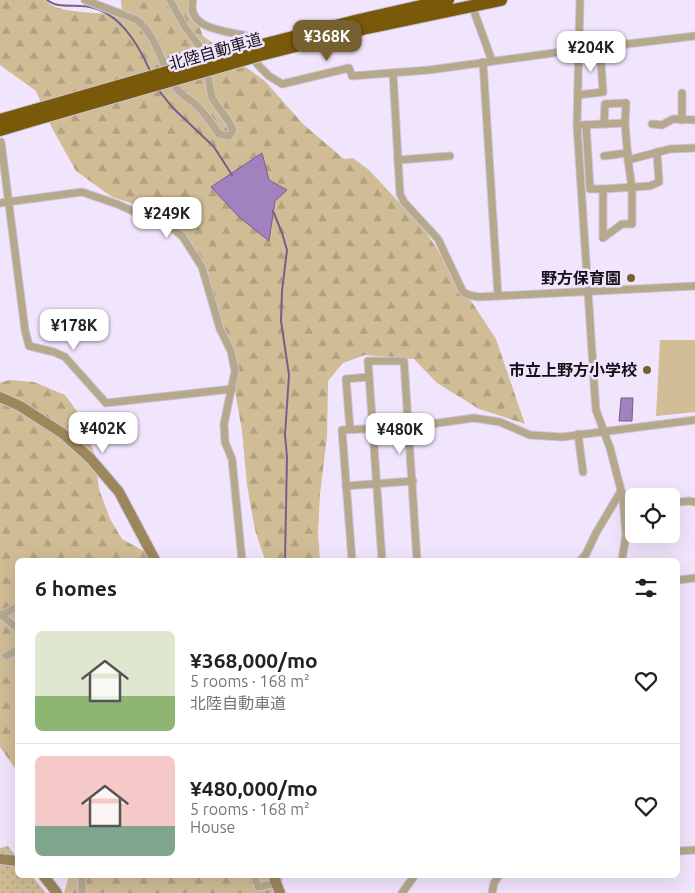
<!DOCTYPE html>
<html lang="en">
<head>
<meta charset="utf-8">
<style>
	body { margin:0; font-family:Ubuntu,"Noto Sans JP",sans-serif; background:#f6f6f6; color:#222; height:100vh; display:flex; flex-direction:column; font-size:19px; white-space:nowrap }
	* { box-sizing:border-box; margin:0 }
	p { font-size:16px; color:#767676 }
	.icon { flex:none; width:28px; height:28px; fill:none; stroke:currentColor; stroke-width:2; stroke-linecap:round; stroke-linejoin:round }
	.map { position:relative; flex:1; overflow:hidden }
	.drawer { position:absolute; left:15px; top:558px; width:665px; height:320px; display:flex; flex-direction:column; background:#fff; border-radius:8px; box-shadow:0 5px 20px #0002 }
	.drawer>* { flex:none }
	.fabs { position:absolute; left:625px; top:488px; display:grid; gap:10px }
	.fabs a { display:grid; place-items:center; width:55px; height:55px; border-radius:8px; background:#fff; box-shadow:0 5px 20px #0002; font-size:25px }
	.price { position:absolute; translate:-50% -42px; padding:0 11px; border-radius:10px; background:#fff; color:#222; font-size:16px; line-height:32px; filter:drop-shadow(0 1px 2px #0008) }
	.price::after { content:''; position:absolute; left:50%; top:30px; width:15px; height:11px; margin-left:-8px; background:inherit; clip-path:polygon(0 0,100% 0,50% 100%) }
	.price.selected { background:#776030; color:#fff }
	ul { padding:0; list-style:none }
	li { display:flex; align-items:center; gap:15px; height:125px; padding:0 20px }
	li+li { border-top:1px solid #e0e0e0 }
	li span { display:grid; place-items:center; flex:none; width:140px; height:100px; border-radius:8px; color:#555 }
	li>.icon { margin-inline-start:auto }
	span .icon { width:60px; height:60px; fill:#fffc; stroke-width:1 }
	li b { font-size:21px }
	h2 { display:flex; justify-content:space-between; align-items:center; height:60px; padding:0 20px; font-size:21px }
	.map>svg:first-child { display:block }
</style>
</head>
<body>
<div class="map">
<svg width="695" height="893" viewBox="0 0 695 893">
	<defs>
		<pattern id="grass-dots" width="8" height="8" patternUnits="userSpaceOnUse" patternTransform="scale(1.25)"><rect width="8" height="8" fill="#d0bc95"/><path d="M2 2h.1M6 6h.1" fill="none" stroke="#b2a180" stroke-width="1.8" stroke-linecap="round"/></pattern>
		<pattern id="forest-firs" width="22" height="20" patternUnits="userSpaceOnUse" patternTransform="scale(1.25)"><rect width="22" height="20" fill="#d0bc95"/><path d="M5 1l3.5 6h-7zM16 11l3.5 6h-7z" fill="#b2a180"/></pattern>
	</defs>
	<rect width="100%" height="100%" fill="#f1e5fd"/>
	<polygon fill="url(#grass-dots)" points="8,846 17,858 18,875 31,875 46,893 0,893 0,848"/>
	<g fill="url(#forest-firs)">
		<path d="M0 0H45C57 15 103 12 122 15L121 0H189L203 36 265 81 303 124 344 159 353 158 369 170 424 229 496 339 525 424 479 409 437 383 414 359 365 355 343 363 328 381 327 436 320 494 318 533 320 560H265L255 530 247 485 242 431 228 351 209 289 181 227 146 208 112 197 76 171 52 128 36 91 0 65Z"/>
		<polygon points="9,380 34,382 65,395 79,414 94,452 99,489 110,519 122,539 160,560 18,560 17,771 0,747 0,383"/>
		<polygon points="69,875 282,875 282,881 278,893 64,893"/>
	</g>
	<polygon fill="#d0bc95" points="660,340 695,340 695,412 656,416"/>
	<g fill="#a181be" stroke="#775f8c">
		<polygon points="262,153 269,180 287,190 275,201 269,241 239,217 211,187"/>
		<polygon points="621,398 633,398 632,421 619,421"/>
	</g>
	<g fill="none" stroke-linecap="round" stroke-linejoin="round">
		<g stroke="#775f8c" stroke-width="2">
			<path d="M47 0C57 8 69 5 81 6 117 7 138 43 151 73"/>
			<polyline points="157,88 172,107 214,147 232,175"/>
			<polyline points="273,211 282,233 287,250 282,291 281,321 289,375 285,435 287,457 285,560"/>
		</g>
		<g stroke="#cec3d8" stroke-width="9">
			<g id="street">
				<path d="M85 0 137 20C159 38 161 67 177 89 181 95 190 99 195 104 203 111 213 125 219 134L229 136 233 130 229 122 212 98 203 51 185 27 170 0"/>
				<path d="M193 0C185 30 228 31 247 36L249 40"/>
				<polyline points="580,0 577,125 595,397 596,410 610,448 623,498 626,535 622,560"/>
				<polyline points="475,14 492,61"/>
				<polyline points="483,62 498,296"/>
				<polyline points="257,64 269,76 282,84 349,68 352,76 429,70 568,51 695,36"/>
				<polyline points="393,73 400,194 404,202 438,239 463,292 469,295 478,297 695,286"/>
				<polyline points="682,93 682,120"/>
				<polyline points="578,95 603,92 600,48"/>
				<polyline points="604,124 605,104 626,103 625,123"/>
				<polyline points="652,124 662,125 673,119 695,120"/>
				<polyline points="583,125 625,123 628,160 670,149 695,148"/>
				<polyline points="586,125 590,189 603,189 603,238 622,224 632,224 632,188 628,160"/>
				<polyline points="1,142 25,330 29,346 54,352 65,357 106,403 232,389"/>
				<polyline points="604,156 628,153"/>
				<polyline points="398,160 450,156"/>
				<polyline points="603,189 650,186 659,182 657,152"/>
				<polyline points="0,203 82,192 117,204 175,230 183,237 202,267 220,329 231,351 235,371 224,424 225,442 232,459 242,560"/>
				<polyline points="350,429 346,379 368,377"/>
				<polyline points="578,434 583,472"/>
				<polyline points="346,486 413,481"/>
				<polyline points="671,503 689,501 695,502"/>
				<polyline points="352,560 342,430 409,427 474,418 500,422 530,435 562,437 695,420"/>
				<polyline points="382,560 368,361 404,361 417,560"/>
				<polyline points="581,560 586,554 596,533 621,491"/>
				<polyline points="678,580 695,578"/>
				<polyline points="0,614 18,629"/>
				<polyline points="1,615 18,607"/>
				<polyline points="6,656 18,650"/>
				<polyline points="678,851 695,850"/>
				<polyline points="82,875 82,893"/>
				<polyline points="254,875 258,887 276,883"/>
				<polyline points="402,893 415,875"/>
				<polyline points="492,893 494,883 499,875"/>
			</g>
		</g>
		<g stroke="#cec3d8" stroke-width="12">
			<g id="secondary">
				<polyline points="0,397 20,406 62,433 90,458 119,492 155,560"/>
				<polyline points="0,859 18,861"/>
				<polyline points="43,875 57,893"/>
				<polyline points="273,875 280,893"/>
			</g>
		</g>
		<g stroke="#cec3d8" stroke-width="14">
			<g id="highway">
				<polyline points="258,46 359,20 448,0"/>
				<polyline points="260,55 363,29 501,0"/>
				<polyline points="0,120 35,110"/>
				<polyline points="0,130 37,119"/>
			</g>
		</g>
		<use href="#street" stroke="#b6a88b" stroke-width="7"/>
		<use href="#secondary" stroke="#9c875b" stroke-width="10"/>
		<use href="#highway" stroke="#795a0b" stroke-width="12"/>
		<g stroke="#cec3d8" stroke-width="14" stroke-linecap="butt">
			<g id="highway-bridge">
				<polyline points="35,110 258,46"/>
				<polyline points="37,119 260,55"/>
			</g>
		</g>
		<use href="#highway-bridge" stroke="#795a0b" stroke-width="12"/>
	</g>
	<g fill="#776030" stroke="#f1e5fd" stroke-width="2">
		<circle cx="631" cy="278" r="5"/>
		<circle cx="647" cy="370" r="5"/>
	</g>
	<g text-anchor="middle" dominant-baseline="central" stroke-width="5" stroke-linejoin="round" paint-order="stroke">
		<g font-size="16" fill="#141018" stroke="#f1e5fd">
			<text transform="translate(215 51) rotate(-16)">北陸自動車道</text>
		</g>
		<g font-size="16" font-weight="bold" fill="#141018" stroke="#f1e5fd" text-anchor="end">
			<text x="621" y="278">野方保育園</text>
			<text x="637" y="370">市立上野方小学校</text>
		</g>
	</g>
</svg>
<div class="fabs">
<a><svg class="icon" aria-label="locate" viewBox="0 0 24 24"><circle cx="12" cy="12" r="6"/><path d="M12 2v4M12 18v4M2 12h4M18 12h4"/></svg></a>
</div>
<b class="price selected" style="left:327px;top:62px">¥368K</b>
<b class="price" style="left:591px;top:73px">¥204K</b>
<b class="price" style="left:167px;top:239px">¥249K</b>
<b class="price" style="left:74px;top:351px">¥178K</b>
<b class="price" style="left:103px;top:454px">¥402K</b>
<b class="price" style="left:400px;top:455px">¥480K</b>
<section class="drawer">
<h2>6 homes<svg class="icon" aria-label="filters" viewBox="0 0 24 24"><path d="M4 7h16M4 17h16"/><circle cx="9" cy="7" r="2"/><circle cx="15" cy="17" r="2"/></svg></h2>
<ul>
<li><span style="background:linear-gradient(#dfe7d0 65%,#8fb573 0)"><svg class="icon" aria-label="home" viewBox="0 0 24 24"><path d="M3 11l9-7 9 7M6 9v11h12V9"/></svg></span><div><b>¥368,000/mo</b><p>5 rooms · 168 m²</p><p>北陸自動車道</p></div><svg class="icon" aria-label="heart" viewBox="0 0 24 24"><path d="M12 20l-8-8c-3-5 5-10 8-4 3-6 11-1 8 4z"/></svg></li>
<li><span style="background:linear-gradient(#f6c9c9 70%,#7fa58c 0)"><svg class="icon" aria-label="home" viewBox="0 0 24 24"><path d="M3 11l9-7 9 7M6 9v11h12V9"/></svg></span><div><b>¥480,000/mo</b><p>5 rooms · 168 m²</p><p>House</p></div><svg class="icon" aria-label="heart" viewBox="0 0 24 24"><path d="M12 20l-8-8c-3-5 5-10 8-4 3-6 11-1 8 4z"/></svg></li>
</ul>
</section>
</div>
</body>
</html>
